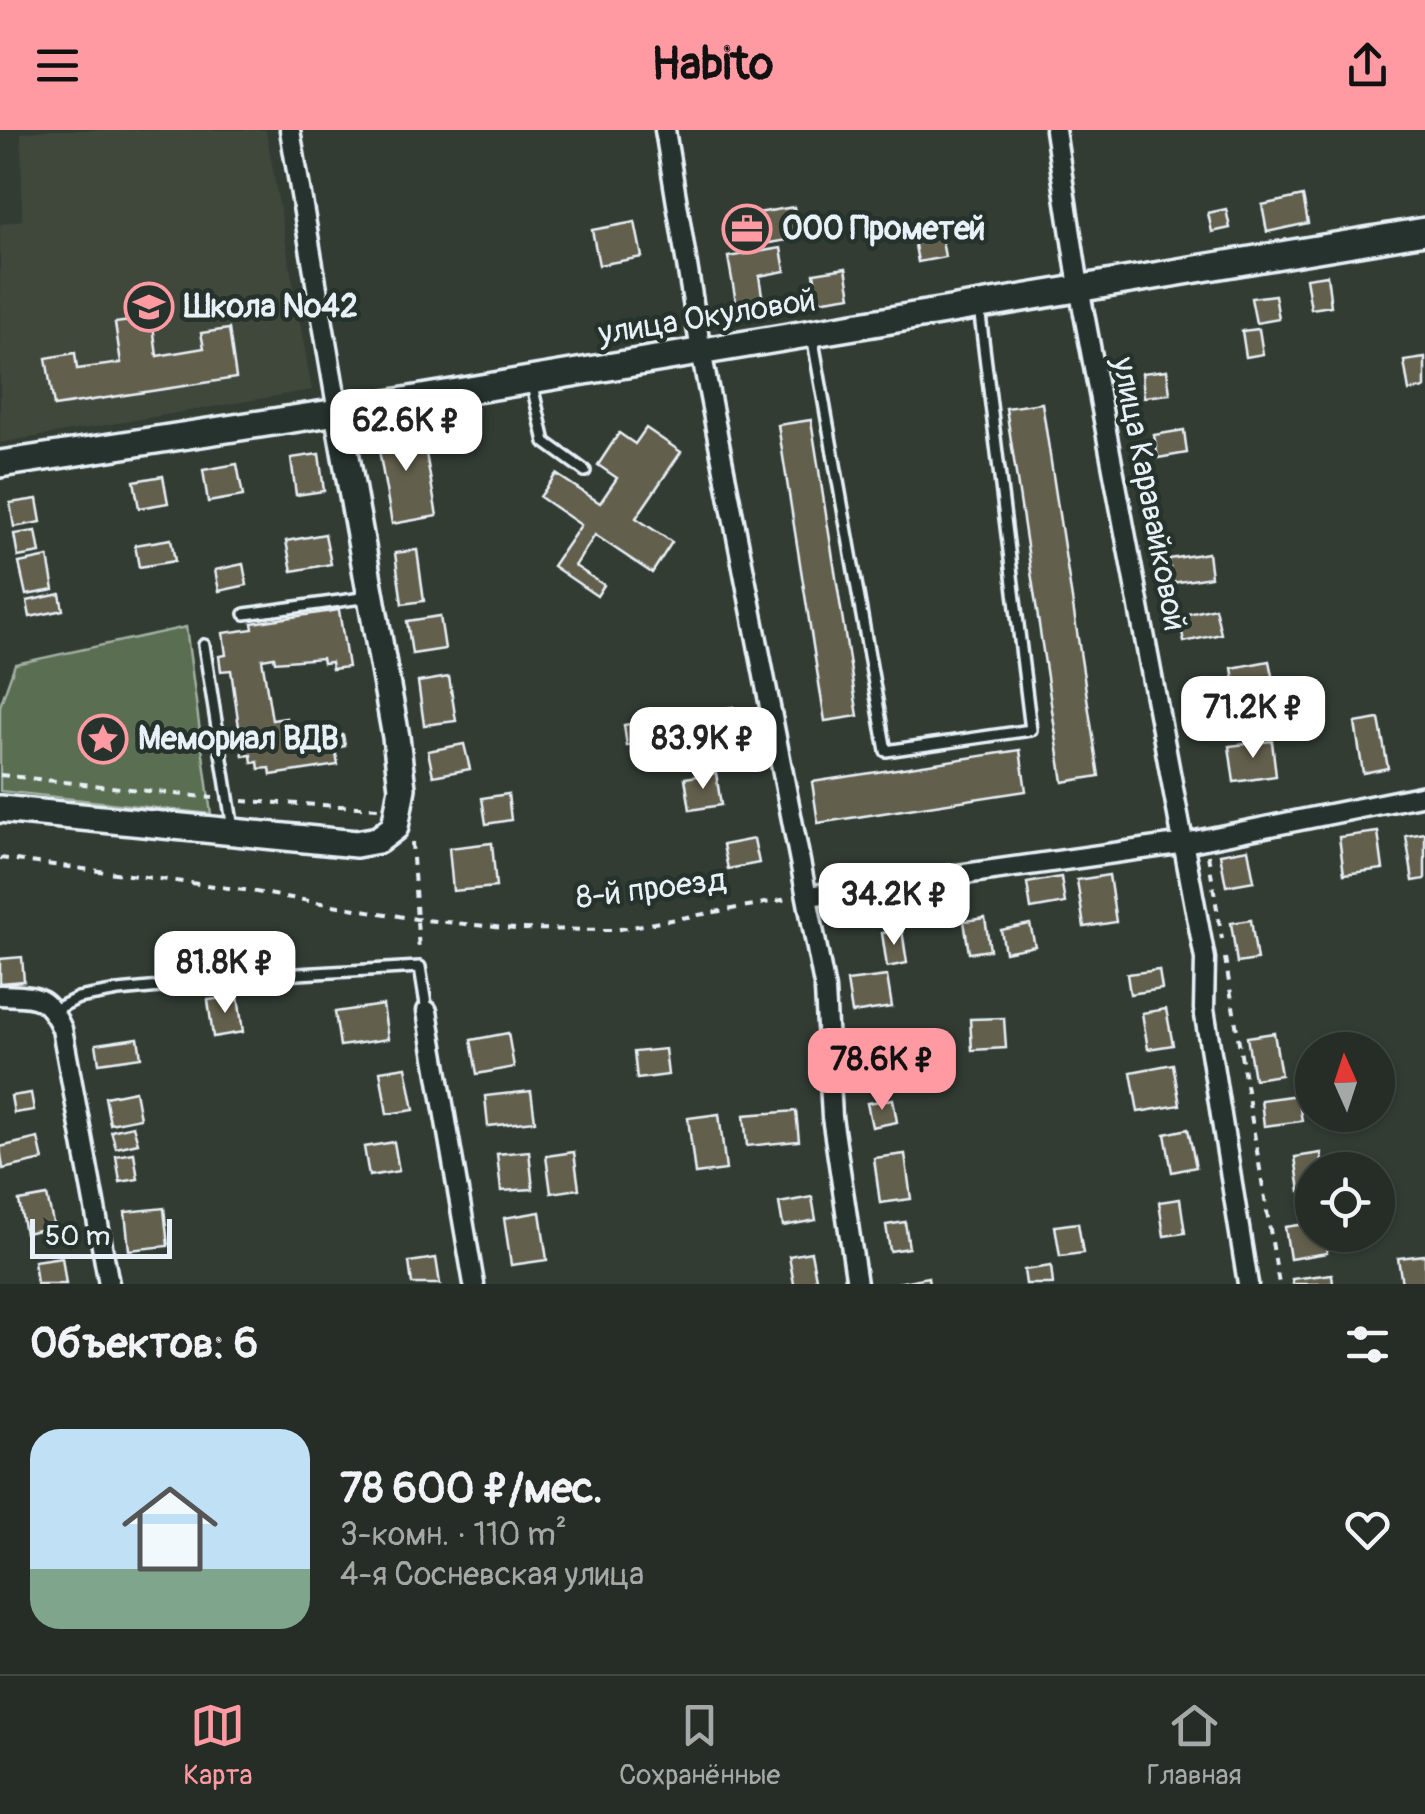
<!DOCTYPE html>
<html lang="ru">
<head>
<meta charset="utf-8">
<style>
	body { margin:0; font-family:Pangolin,sans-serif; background:#2e352e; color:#f1f3f6; height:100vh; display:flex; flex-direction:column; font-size:38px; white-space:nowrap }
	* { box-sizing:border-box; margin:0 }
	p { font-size:32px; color:#a4a8a7 }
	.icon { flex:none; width:55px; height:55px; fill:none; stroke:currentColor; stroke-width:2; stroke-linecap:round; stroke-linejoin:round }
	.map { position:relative; height:1154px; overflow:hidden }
	.drawer { display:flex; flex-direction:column; background:#262d26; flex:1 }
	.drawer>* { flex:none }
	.needle { width:65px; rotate:357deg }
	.fabs { position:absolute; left:1295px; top:902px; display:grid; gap:20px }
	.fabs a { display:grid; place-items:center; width:100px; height:100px; border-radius:50%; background:#262d26; box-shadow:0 2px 8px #0004,0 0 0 2px #424943; font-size:50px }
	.scale { position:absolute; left:30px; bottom:25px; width:142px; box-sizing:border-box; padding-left:10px; border:5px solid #e8f1f8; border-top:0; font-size:28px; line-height:35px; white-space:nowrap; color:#e8f1f8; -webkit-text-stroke:8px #26332d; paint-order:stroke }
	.price { position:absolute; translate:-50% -85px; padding:0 22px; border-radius:20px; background:#fff; color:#222; font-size:32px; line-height:65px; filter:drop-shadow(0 2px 5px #0008) }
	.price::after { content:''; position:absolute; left:50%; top:60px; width:30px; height:22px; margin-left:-15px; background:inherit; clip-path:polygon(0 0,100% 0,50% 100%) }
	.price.selected { background:#ff9aa2; color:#111 }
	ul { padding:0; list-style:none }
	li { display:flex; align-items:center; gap:30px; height:250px; padding:0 30px }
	li span { display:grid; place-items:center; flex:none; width:280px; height:200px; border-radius:30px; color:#555 }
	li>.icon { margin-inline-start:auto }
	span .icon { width:120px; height:120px; fill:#fffc; stroke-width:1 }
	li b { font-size:42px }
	h2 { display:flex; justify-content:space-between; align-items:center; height:120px; padding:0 30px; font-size:42px }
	header { display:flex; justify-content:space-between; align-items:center; height:130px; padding:0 30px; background:#ff9aa2; color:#111; font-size:45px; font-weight:800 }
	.dock { display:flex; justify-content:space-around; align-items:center; height:140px; border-top:2px solid #424943; background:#262d26; font-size:28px; color:#a4a8a7 }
	.dock a { display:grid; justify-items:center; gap:5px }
	.dock .selected { color:#ff9aa2 }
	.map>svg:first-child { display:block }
</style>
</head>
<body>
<header><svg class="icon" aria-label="menu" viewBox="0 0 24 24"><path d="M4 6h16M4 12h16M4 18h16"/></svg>Habito<svg class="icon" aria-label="share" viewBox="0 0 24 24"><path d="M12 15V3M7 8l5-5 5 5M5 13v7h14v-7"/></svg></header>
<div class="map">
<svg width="1425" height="1154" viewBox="0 0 1425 1154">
	<rect width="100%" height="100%" fill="#323c33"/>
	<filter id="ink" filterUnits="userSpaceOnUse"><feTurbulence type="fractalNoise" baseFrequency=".01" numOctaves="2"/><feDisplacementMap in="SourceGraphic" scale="20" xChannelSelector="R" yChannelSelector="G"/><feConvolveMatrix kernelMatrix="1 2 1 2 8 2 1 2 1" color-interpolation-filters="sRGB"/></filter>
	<g filter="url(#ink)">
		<polygon fill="#41463b" points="44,0 266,0 312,260 0,313 0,94 22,90 21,3"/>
		<polygon fill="#5a6e51" stroke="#a1b0a4" stroke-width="2.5" points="186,497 211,684 0,661 0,576 15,534"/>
		<g fill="#645f4d" stroke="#e8f1f8" stroke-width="2.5">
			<polygon points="1303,66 1308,93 1267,102 1262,75"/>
			<polygon points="794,77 800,108 738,118 733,87"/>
			<polygon points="1226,79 1230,98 1212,102 1208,83"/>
			<polygon points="635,92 642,127 599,135 592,100"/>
			<polygon points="940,99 945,127 918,132 913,104"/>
			<polygon points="781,118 785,141 759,146 764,178 738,183 728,127"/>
			<polygon points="846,138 851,166 818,171 814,143"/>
			<polygon points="1327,145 1331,176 1311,179 1306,148"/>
			<polygon points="1275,165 1279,189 1256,193 1251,168"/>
			<polygon points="152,188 157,226 204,218 201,203 229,199 236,248 54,276 46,228 75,223 77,239 121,233 115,193"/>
			<polygon points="1259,199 1263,224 1246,227 1242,201"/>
			<polygon points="1425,228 1425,258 1409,261 1404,231"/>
			<polygon points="1167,240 1170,264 1144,267 1142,243"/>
			<polygon points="1042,273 1099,646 1063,652 1006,278"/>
			<polygon points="811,290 858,586 825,591 778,295"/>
			<polygon points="421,295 437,386 392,394 376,303"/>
			<polygon points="646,298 681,322 636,388 672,412 652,443 595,405 575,436 604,455 597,466 553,436 581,395 540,367 556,344 600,373 617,348 598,335 619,303 635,314"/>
			<polygon points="1184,300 1187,323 1158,328 1154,305"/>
			<polygon points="319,324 324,361 296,365 291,328"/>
			<polygon points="237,334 243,366 208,372 203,340"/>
			<polygon points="163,346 168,373 139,378 134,351"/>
			<polygon points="37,369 41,392 14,397 10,373"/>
			<polygon points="36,401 40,423 18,427 14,404"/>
			<polygon points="325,404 331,434 292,441 286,411"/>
			<polygon points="171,409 175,431 139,437 135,415"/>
			<polygon points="417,420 424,471 402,474 395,423"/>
			<polygon points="1208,423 1211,447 1172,453 1169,429"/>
			<polygon points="48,427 54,460 26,465 19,433"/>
			<polygon points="243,434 247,455 219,461 215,440"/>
			<polygon points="60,464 63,480 30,487 27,471"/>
			<polygon points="1215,478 1221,504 1184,512 1179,486"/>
			<polygon points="339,480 348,537 332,539 331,532 323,533 322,528 275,532 274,527 262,529 272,590 286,588 289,605 325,599 326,607 343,605 345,616 335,618 338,635 271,645 270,638 259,639 258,632 252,633 251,625 243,626 231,540 221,541 219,526 226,525 223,503 253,499 252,493"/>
			<polygon points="440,486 445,519 412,524 407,491"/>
			<polygon points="1269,531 1274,555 1236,562 1232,538"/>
			<polygon points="449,547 456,591 424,595 418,552"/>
			<polygon points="733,577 737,599 627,616 624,595"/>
			<polygon points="1379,589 1388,638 1363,643 1355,593"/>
			<polygon points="1272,611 1276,646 1234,652 1229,616"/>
			<polygon points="464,614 470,639 433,646 428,621"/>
			<polygon points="1020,620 1026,661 818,693 812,652"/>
			<polygon points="716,643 721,675 690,680 685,648"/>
			<polygon points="508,664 511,690 486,694 482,668"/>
			<polygon points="1378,702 1383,739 1344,744 1339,707"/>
			<polygon points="1425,703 1425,749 1413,751 1406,706"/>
			<polygon points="754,709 759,733 728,739 723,715"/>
			<polygon points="492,713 496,757 453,761 449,718"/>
			<polygon points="1248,719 1254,751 1226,756 1220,724"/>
			<polygon points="1109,745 1116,792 1084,797 1077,750"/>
			<polygon points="1061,747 1065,773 1031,779 1027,753"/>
			<polygon points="985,788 990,820 969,823 964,791"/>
			<polygon points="1251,790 1257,830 1237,833 1231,793"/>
			<polygon points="1030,794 1035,816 1005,822 1001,800"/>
			<polygon points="902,800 907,833 887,837 882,803"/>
			<polygon points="22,827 24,851 0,853 0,829"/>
			<polygon points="1159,840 1162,859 1130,864 1127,844"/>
			<polygon points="887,846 892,877 852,883 847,851"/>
			<polygon points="238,866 243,902 213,907 208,870"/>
			<polygon points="383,875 388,909 340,916 335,882"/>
			<polygon points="1166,879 1173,915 1148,919 1142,883"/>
			<polygon points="1004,888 1006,918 972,920 970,889"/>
			<polygon points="892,902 896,929 859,934 855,907"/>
			<polygon points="508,903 514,937 477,944 471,910"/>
			<polygon points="1274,903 1281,945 1254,949 1247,907"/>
			<polygon points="138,908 141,927 99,933 96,914"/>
			<polygon points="1368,911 1370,920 1344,920 1343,918"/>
			<polygon points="665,919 668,945 637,949 634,922"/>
			<polygon points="1173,934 1180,975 1138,982 1131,942"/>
			<polygon points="406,937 414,980 387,984 380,941"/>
			<polygon points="135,961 140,988 110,994 105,967"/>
			<polygon points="531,961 535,991 488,996 485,966"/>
			<polygon points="31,963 34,980 14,983 11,966"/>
			<polygon points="1298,965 1302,991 1264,996 1261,970"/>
			<polygon points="893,969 897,992 872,997 867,973"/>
			<polygon points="796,981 799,1011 747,1016 744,985"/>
			<polygon points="719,984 726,1040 695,1044 688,988"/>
			<polygon points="133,996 138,1013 116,1018 111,1001"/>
			<polygon points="1188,999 1196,1037 1172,1042 1165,1004"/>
			<polygon points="38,1008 43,1030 3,1039 0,1017"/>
			<polygon points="394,1012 399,1041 369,1046 364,1017"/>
			<polygon points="529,1021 533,1059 501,1061 497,1024"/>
			<polygon points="574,1022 579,1059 551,1063 546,1026"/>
			<polygon points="134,1023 138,1049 120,1052 116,1026"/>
			<polygon points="1321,1023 1323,1040 1312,1040 1312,1059 1300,1061 1295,1027"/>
			<polygon points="905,1024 911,1069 880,1073 874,1028"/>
			<polygon points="47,1066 54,1097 25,1103 19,1071"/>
			<polygon points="812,1067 816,1090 783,1096 779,1073"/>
			<polygon points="1180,1069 1185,1103 1164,1106 1159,1072"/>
			<polygon points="164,1078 168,1116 129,1120 125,1082"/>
			<polygon points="540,1082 547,1130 511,1135 504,1088"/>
			<polygon points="905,1092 909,1118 890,1121 886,1095"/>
			<polygon points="1078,1093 1083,1123 1060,1126 1055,1096"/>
			<polygon points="1312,1093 1312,1105 1324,1105 1327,1123 1290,1129 1285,1097"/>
			<polygon points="811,1122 817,1154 794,1154 789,1126"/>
			<polygon points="1425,1125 1425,1153 1402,1154 1398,1128"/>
			<polygon points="62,1127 66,1154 37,1154 34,1131"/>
			<polygon points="436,1128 440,1154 412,1154 409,1132"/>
			<polygon points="1051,1136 1053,1154 1026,1154 1024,1140"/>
			<polygon points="1332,1144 1333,1154 1293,1154 1292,1149"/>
			<polygon points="928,1147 929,1154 897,1154 897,1153"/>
		</g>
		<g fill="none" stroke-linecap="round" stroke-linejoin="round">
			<g stroke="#e8f1f8" stroke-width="16">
				<g id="service">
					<polyline points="812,205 886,621 1031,600 979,177"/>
					<polyline points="531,251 545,312 585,341"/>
					<polyline points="245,484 369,467"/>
					<polyline points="204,515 233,699"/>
					<polyline points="54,880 78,868 118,861 298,844 420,837 427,881"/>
				</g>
			</g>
			<g stroke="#e8f1f8" stroke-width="25">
				<g id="minor">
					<polyline points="290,0 338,282"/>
					<polyline points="665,0 701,221 825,860 832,987 857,1154"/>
					<polyline points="1055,0 1079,157 1205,829 1204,879 1248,1154"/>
					<polyline points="808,766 1185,713 1425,665"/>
					<path d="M0 865C35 867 46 863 62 899L109 1154"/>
					<polyline points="427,881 474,1154"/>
				</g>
			</g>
			<g stroke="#e8f1f8" stroke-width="32">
				<g id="secondary">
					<polyline points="0,334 338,282 1425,101"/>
					<polyline points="0,679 356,714 378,710 395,697 402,658 396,607 338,282"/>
				</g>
			</g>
			<g stroke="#e8f1f8" stroke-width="4" stroke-dasharray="8 8" stroke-linecap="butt">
				<polyline points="0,645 213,668"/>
				<polyline points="242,671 378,678"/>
				<polyline points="412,712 419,822"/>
				<polyline points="1208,725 1222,809"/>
				<polyline points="0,728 244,760 416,789 515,799 615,800 787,769"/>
				<polyline points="1225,828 1279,1154"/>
			</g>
			<use href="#service" stroke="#26332d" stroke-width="9"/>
			<use href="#minor" stroke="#26332d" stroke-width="18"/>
			<use href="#secondary" stroke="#26332d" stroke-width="25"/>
		</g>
	</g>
	<defs>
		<g id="office-ring" transform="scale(2.5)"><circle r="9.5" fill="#26332d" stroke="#ff9aa2" stroke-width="1.5"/><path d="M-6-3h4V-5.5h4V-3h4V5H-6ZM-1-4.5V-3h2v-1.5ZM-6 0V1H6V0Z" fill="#ff9aa2"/></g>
		<g id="school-ring" transform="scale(2.5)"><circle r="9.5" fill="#26332d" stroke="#ff9aa2" stroke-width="1.5"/><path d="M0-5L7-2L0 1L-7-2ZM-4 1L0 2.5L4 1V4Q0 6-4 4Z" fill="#ff9aa2"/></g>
		<g id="sight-ring" transform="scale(2.5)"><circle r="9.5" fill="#26332d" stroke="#ff9aa2" stroke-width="1.5"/><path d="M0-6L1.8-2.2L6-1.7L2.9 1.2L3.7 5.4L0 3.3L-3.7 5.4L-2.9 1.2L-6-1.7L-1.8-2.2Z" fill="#ff9aa2"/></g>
	</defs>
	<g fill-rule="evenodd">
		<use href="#office-ring" x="747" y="99"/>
		<use href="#school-ring" x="149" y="177"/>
		<use href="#sight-ring" x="103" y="609"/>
	</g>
	<g text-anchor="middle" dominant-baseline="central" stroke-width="9" stroke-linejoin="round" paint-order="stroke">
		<g font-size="32" font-weight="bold" fill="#e8f1f8" stroke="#26332d" text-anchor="start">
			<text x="782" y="99">ООО Прометей</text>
			<text x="184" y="177">Школа №42</text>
			<text x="138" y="609">Мемориал ВДВ</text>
		</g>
		<g font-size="32" fill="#e8f1f8" stroke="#26332d">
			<text transform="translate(707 187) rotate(-9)">улица Окуловой</text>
			<text transform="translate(1149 364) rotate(79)">улица Каравайковой</text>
			<text transform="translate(651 759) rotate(-7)">8-й проезд</text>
		</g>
	</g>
</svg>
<div class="fabs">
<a><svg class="needle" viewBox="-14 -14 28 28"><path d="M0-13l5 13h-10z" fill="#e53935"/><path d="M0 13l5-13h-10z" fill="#a4a8a7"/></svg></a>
<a><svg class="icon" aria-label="locate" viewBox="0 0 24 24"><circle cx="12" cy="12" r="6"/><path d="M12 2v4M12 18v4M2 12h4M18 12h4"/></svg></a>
</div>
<div class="scale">50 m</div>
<b class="price" style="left:406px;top:344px">62.6K ₽</b>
<b class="price" style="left:1253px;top:631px">71.2K ₽</b>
<b class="price" style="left:703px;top:662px">83.9K ₽</b>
<b class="price" style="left:894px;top:818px">34.2K ₽</b>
<b class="price" style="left:225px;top:886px">81.8K ₽</b>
<b class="price selected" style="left:882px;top:983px">78.6K ₽</b>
</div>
<section class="drawer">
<h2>Объектов: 6<svg class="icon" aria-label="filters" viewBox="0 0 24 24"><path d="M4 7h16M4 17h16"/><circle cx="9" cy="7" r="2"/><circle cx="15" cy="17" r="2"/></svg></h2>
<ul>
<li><span style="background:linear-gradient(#bfe0f5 70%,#7fa58c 0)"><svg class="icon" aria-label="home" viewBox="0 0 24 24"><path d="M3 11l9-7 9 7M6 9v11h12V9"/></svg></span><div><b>78 600 ₽/мес.</b><p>3-комн. · 110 m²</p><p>4-я Сосневская улица</p></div><svg class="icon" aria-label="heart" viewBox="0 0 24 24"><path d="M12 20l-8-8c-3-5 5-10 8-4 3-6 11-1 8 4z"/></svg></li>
</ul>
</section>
<nav class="dock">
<a class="selected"><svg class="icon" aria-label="map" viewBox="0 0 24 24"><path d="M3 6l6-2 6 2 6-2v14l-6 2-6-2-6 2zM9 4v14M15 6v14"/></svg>Карта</a>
<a><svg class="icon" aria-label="saved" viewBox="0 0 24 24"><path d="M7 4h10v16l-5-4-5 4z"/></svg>Сохранённые</a>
<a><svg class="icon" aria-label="home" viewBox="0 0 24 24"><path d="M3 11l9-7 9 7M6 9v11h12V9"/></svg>Главная</a>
</nav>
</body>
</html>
